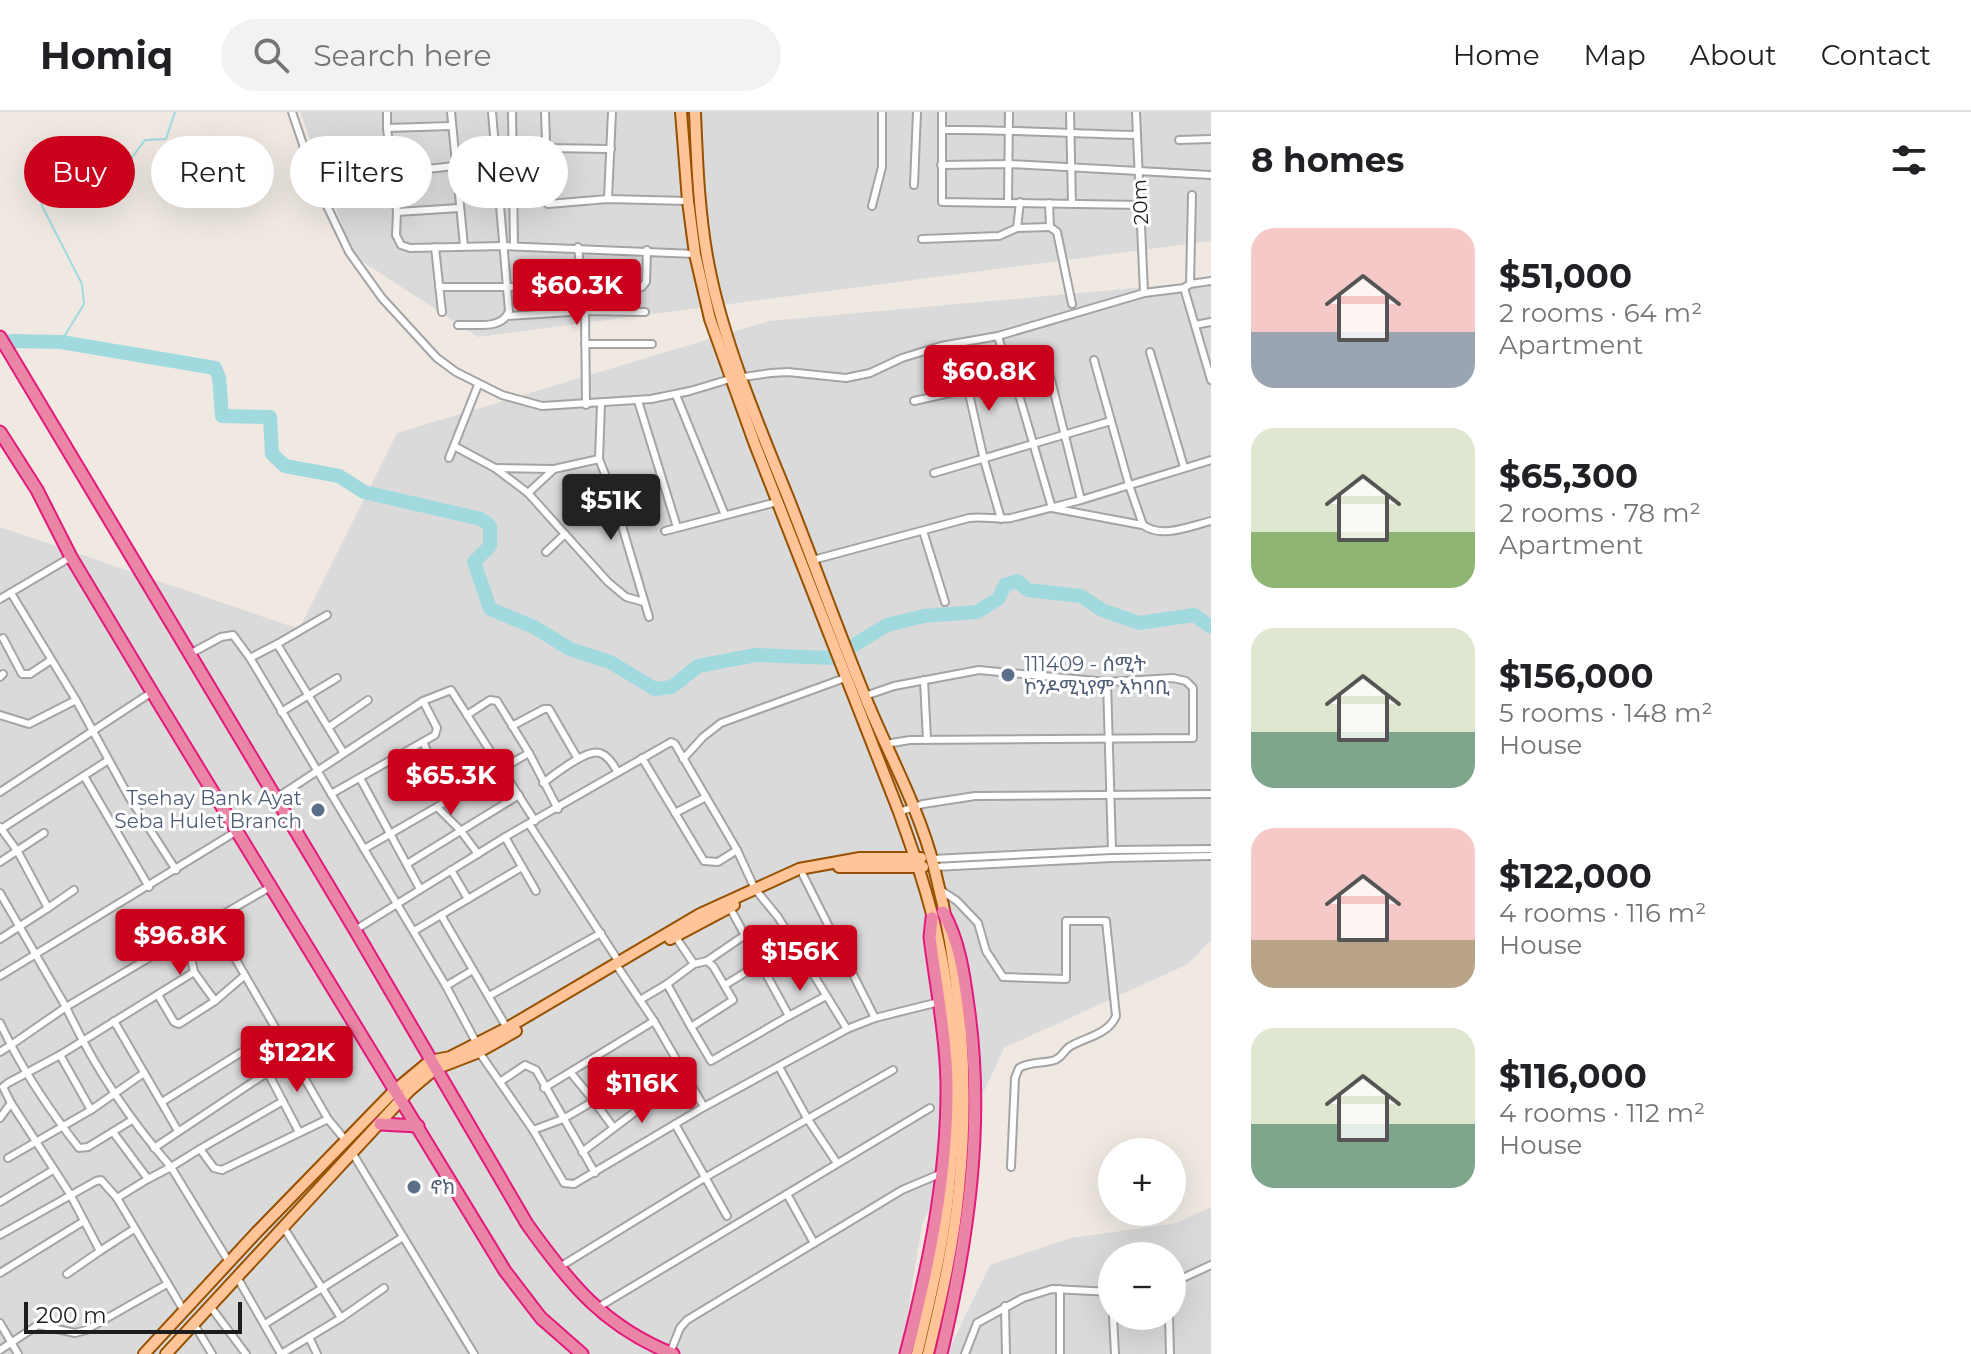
<!DOCTYPE html>
<html lang="en">
<head>
<meta charset="utf-8">
<style>
	body { margin:0; font-family:Montserrat,"Noto Sans Ethiopic",sans-serif; background:#f2f2f2; color:#202124; height:100vh; display:flex; flex-direction:column; font-size:30px; white-space:nowrap }
	* { box-sizing:border-box; margin:0 }
	p { font-size:26px; color:#757577 }
	.icon { flex:none; width:44px; height:44px; fill:none; stroke:currentColor; stroke-width:2; stroke-linecap:round; stroke-linejoin:round }
	.map { position:relative; flex:1; overflow:hidden }
	.drawer { display:flex; flex-direction:column; background:#fff; width:760px }
	.drawer>* { flex:none }
	.guide { position:absolute; left:24px; top:24px; width:760px; height:72px; display:flex; gap:16px }
	.buttons { position:absolute; left:1098px; top:1026px; display:grid; gap:16px }
	.buttons a { display:grid; place-items:center; width:88px; height:88px; border-radius:50%; background:#fff; box-shadow:0 8px 32px #0002; font-size:40px }
	.scale { position:absolute; left:24px; bottom:20px; width:218px; box-sizing:border-box; padding-left:8px; border:4px solid #1d1d1d; border-top:0; font-size:22px; line-height:28px; white-space:nowrap; color:#1d1d1d; -webkit-text-stroke:6px #fff; paint-order:stroke }
	.price { position:absolute; translate:-50% -68px; padding:0 18px; border-radius:8px; background:#ca001c; color:#fff; font-size:26px; line-height:52px; filter:drop-shadow(0 2px 4px #0008) }
	.price::after { content:''; position:absolute; left:50%; top:48px; width:24px; height:18px; margin-left:-12px; background:inherit; clip-path:polygon(0 0,100% 0,50% 100%) }
	.price.current { background:#222; color:#fff }
	ul { padding:0; list-style:none }
	li { display:flex; align-items:center; gap:24px; height:200px; padding:0 40px }
	li span { display:grid; place-items:center; flex:none; width:224px; height:160px; border-radius:24px; color:#555 }
	li>.icon { margin-inline-start:auto }
	span .icon { width:96px; height:96px; fill:#fffc; stroke-width:1 }
	li b { font-size:34px }
	h2 { display:flex; justify-content:space-between; align-items:center; height:96px; padding:0 40px; font-size:34px }
	.chip { padding:0 28px; border-radius:36px; background:#fff; box-shadow:0 8px 32px #0002; font-size:28px; line-height:72px }
	.chip.current { background:#ca001c; color:#fff }
	header { display:flex; align-items:center; gap:48px; box-sizing:border-box; height:112px; padding:0 40px; background:#fff; border-bottom:2px solid #e0e0e0 }
	header strong { font-size:38px }
	nav { display:flex; gap:44px; margin-inline-start:auto; font-size:28px }
	.search { width:560px; height:72px; background:#f2f2f2; display:flex; align-items:center; gap:20px; box-sizing:border-box; padding:0 28px; border-radius:44px; color:#757577; font-size:30px }
	main { display:flex; flex:1; min-height:0 }
	.map>svg:first-child { display:block }
</style>
</head>
<body>
<header>
<strong>Homiq</strong>
<div class="search"><svg class="icon" aria-label="search" viewBox="0 0 24 24"><circle cx="10" cy="10" r="6"/><path d="M15 15l6 6"/></svg>Search here</div>
<nav><a>Home</a><a>Map</a><a>About</a><a>Contact</a></nav>
</header>
<main>
<div class="map">
<svg width="1211" height="1242" viewBox="0 0 1211 1242">
	<rect width="100%" height="100%" fill="#efe9e2"/>
	<g fill="#dbdada" fill-rule="evenodd">
		<polygon points="300,0 1211,0 1211,129 478,225 354,144"/>
		<polygon points="1211,169 1211,828 1188,852 1004,936 922,1113 901,1242 0,1242 0,415 299,517 397,321 769,209"/>
		<path d="M1211 1095V1242H947L990 1153 1071 1126 1177 1111ZM1112 1144H1172V1204H1112Z"/>
	</g>
	<g fill="none" stroke-linecap="round" stroke-linejoin="round">
		<polyline stroke="#a0dadf" stroke-width="2" points="61,230 84,192 82,172 42,94 40,69 50,46 70,39 131,47 145,28 166,27 175,0"/>
		<polyline stroke="#a0dadf" stroke-width="14" points="0,232 12,229 61,230 215,256 219,265 222,304 270,305 272,342 285,354 339,364 364,380 481,407 490,414 490,434 474,450 490,497 534,515 570,537 610,550 655,577 672,575 698,554 756,543 833,546 887,513 924,504 977,500 998,487 1005,473 1017,469 1028,478 1081,484 1102,498 1139,511 1194,503 1211,515"/>
		<g stroke="#a4a4a4" stroke-width="10">
			<g id="street">
				<polyline points="292,0 316,71 349,140 382,186 437,246 456,260 502,283 542,294 651,287 690,279 730,267 771,261 788,260 846,266 870,261 902,246 941,234 998,224 1144,181 1184,176 1190,172 1211,169"/>
				<polyline points="387,0 387,16 397,100 396,123 401,133 410,136 503,134 695,142"/>
				<polyline points="451,0 464,134"/>
				<polyline points="512,0 514,134"/>
				<polyline points="545,0 548,92 608,87 688,89"/>
				<polyline points="942,0 942,90 1141,93"/>
				<polyline points="1070,0 1072,92"/>
				<polyline points="1136,0 1144,181"/>
				<polyline points="387,16 451,14"/>
				<path d="M942 18C1008 17 1072 22 1137 23"/>
				<polyline points="1179,28 1211,27"/>
				<polyline points="547,36 611,37"/>
				<polyline points="941,53 1010,52 1211,63"/>
				<polyline points="392,61 454,54"/>
				<polyline points="914,73 917,0"/>
				<polyline points="608,87 612,0"/>
				<polyline points="1008,89 1009,0"/>
				<polyline points="1049,91 1050,115 1057,120 1072,192"/>
				<polyline points="872,94 882,55 882,0"/>
				<polyline points="397,100 459,96"/>
				<polyline points="1017,116 1050,115"/>
				<polyline points="922,127 999,124 1017,116 1020,90"/>
				<polyline points="435,135 442,200"/>
				<polyline points="578,135 585,199 586,293"/>
				<polyline points="1190,172 1192,83"/>
				<polyline points="439,175 642,175 646,170 647,138"/>
				<polyline points="1184,176 1211,268"/>
				<polyline points="507,204 585,199 645,200"/>
				<path d="M458 213C476 212 502 218 509 199L492 0"/>
				<polyline points="1195,213 1211,210"/>
				<polyline points="998,224 1007,256 1006,261 970,274 968,277 984,348 1001,407"/>
				<polyline points="585,232 652,232"/>
				<polyline points="1150,240 1184,355"/>
				<path d="M1094 248 1129 373 1143 413C1162 427 1190 414 1211 409"/>
				<polyline points="1049,260 1081,388"/>
				<polyline points="1017,276 1052,396 1142,413"/>
				<polyline points="676,283 725,403"/>
				<polyline points="638,289 677,415"/>
				<polyline points="914,289 968,277"/>
				<polyline points="454,334 495,356 528,381 608,470 626,485 644,490"/>
				<polyline points="449,346 478,273"/>
				<polyline points="599,347 612,380 649,505"/>
				<polyline points="495,356 554,357"/>
				<polyline points="934,361 1111,309"/>
				<polyline points="528,381 554,357 599,347 601,292"/>
				<polyline points="665,419 777,390"/>
				<polyline points="923,419 945,490"/>
				<polyline points="546,440 565,422"/>
				<path d="M813 448 969 406C984 404 997 408 1011 406L1081 388 1211 348"/>
				<polyline points="11,481 76,588 129,685 176,758"/>
				<polyline points="0,487 71,445"/>
				<polyline points="3,526 22,562 30,562 51,548"/>
				<polyline points="277,532 327,503"/>
				<polyline points="188,543 221,525 233,523 250,546 446,874 477,932"/>
				<polyline points="250,546 277,532 343,640"/>
				<polyline points="0,565 3,562"/>
				<polyline points="924,568 927,628"/>
				<polyline points="1107,570 1112,738"/>
				<polyline points="865,584 894,574 979,558 1107,570 1173,566 1186,569 1193,576 1193,626 910,628 885,632"/>
				<polyline points="281,600 337,566"/>
				<polyline points="0,603 29,612 76,588"/>
				<polyline points="467,603 490,588 497,589 529,641 558,697"/>
				<polyline points="512,614 544,597 549,597 578,647"/>
				<polyline points="329,615 368,588"/>
				<polyline points="642,646 704,749 718,750 737,738"/>
				<polyline points="683,647 703,625 721,611 845,566"/>
				<polyline points="501,657 529,641"/>
				<polyline points="84,664 149,775"/>
				<polyline points="360,666 420,777"/>
				<path d="M543 671C555 662 586 637 600 641 609 644 613 653 618 660"/>
				<polyline points="0,680 152,580"/>
				<polyline points="331,682 435,623 437,616 423,589"/>
				<polyline points="275,687 423,589 451,578 535,709"/>
				<polyline points="438,696 461,719 478,742"/>
				<polyline points="899,700 923,692 975,684 1211,682"/>
				<polyline points="675,701 706,685"/>
				<polyline points="529,712 619,850"/>
				<polyline points="0,715 18,740 48,796 0,827"/>
				<polyline points="1,717 107,649"/>
				<polyline points="505,725 536,779"/>
				<polyline points="364,737 447,689 447,682 423,630"/>
				<polyline points="932,747 1112,738 1211,737"/>
				<polyline points="0,750 44,721"/>
				<polyline points="407,752 519,683"/>
				<polyline points="934,755 1112,746 1211,744"/>
				<polyline points="451,758 468,787"/>
				<polyline points="803,763 875,906"/>
				<path d="M939 777 957 789 978 811 986 839 1003 865 1066 867V809H1106L1116 904C1108 923 1085 925 1069 935 1064 939 1062 945 1055 948 1043 952 1031 949 1019 956L1015 966 1011 1055"/>
				<path d="M0 781 66 895 11 933C31 971 54 1004 79 1036L88 1035 132 1008"/>
				<polyline points="48,796 74,778"/>
				<polyline points="441,803 507,916"/>
				<polyline points="213,808 272,774"/>
				<polyline points="355,818 505,725 671,630 675,632 737,738 755,777 778,805 847,917"/>
				<polyline points="414,819 522,755"/>
				<polyline points="186,824 194,860 215,889"/>
				<polyline points="675,824 694,852 707,849 713,854 733,888 691,915 667,872 694,852"/>
				<polyline points="707,849 745,823"/>
				<polyline points="619,857 654,909 704,995"/>
				<polyline points="0,864 237,719"/>
				<polyline points="725,873 792,832"/>
				<polyline points="446,874 473,858"/>
				<polyline points="158,883 174,910 179,912 215,889 244,864"/>
				<polyline points="489,884 601,821"/>
				<polyline points="640,888 667,872"/>
				<polyline points="789,904 826,884"/>
				<polyline points="114,909 178,1019"/>
				<polyline points="0,911 11,933 0,940"/>
				<polyline points="691,915 711,949 789,904 730,796"/>
				<polyline points="479,940 533,1018 564,1071 574,1072 704,995 847,917 875,906 939,890"/>
				<polyline points="60,943 91,998"/>
				<polyline points="779,955 807,1006 837,1051"/>
				<polyline points="267,959 299,1020"/>
				<polyline points="500,970 525,953 536,958 595,1061"/>
				<polyline points="544,976 654,909"/>
				<polyline points="594,989 613,1015"/>
				<polyline points="162,990 277,918"/>
				<polyline points="11,991 70,1082 100,1139 134,1117"/>
				<polyline points="0,1006 11,991 3,975 8,971 60,943 194,860"/>
				<path d="M328 1007 213 808 66 895C93 953 129 1007 171 1055L200 1037 214 1056 222 1058 328 1007 346 1029"/>
				<polyline points="675,1012 727,1104"/>
				<polyline points="533,1018 563,1007 594,989 571,961"/>
				<polyline points="113,1020 148,1067 171,1055 229,1150"/>
				<polyline points="154,1036 292,944"/>
				<polyline points="200,1037 283,989"/>
				<polyline points="582,1040 635,1000 688,968"/>
				<polyline points="353,1042 474,1242"/>
				<polyline points="8,1046 91,998 144,961"/>
				<polyline points="148,1067 117,1086 184,1199"/>
				<polyline points="787,1082 814,1131"/>
				<polyline points="0,1090 53,1058"/>
				<polyline points="284,1116 341,1206"/>
				<polyline points="0,1123 96,1069 101,1068 117,1086"/>
				<polyline points="558,1156 706,1065 893,958"/>
				<polyline points="0,1161 84,1109"/>
				<polyline points="67,1162 100,1139"/>
				<polyline points="237,1165 281,1242 341,1206 384,1176"/>
				<polyline points="1172,1171 1211,1153"/>
				<polyline points="1060,1177 1060,1242"/>
				<polyline points="210,1194 246,1242"/>
				<polyline points="1005,1194 1006,1242"/>
				<polyline points="597,1196 930,996"/>
				<polyline points="1113,1204 1115,1242"/>
				<polyline points="1169,1204 1170,1242"/>
				<polyline points="0,1211 18,1242"/>
				<polyline points="194,1212 212,1242"/>
				<polyline points="265,1212 403,1125"/>
				<polyline points="309,1225 317,1242"/>
				<polyline points="0,1238 38,1213 75,1221 86,1218 167,1172"/>
				<polyline points="670,1241 680,1216 687,1208 902,1078 942,1061"/>
				<polyline points="965,1242 977,1211 1023,1186 1052,1177 1112,1180"/>
			</g>
		</g>
		<g stroke="#965000" stroke-width="14">
			<g id="primary">
				<path d="M681 0 688 89 695 142 710 207 754 330 899 700C914 742 929 784 938 828 956 908 958 994 949 1075 944 1132 930 1187 917 1242"/>
				<path d="M695 0C697 51 699 105 709 155 724 232 759 314 789 388 815 454 839 521 866 587 889 643 919 696 934 755 961 859 970 970 959 1076 954 1132 941 1188 928 1242"/>
				<polyline points="839,755 923,755"/>
				<polyline points="670,827 734,793"/>
				<polyline points="144,1242 256,1121 394,979 430,949 450,945 507,916 700,802 799,757 860,746 921,746"/>
				<polyline points="166,1242 409,979 435,957 479,940 516,919"/>
			</g>
		</g>
		<g stroke="#e21b7b" stroke-width="15">
			<g id="highway">
				<path d="M0 225 355 818 527 1112C569 1171 603 1214 673 1242"/>
				<polyline points="0,320 37,378 71,445 152,580 505,1159 541,1206 582,1242"/>
				<polyline points="380,1012 418,1014"/>
				<path d="M906 1242C929 1153 948 1063 947 971 946 923 936 873 930 825L932 806"/>
				<path d="M941 1242C968 1128 985 1011 968 894 964 863 959 828 943 800"/>
			</g>
		</g>
		<use href="#street" stroke="#fff" stroke-width="6"/>
		<use href="#primary" stroke="#ffc497" stroke-width="10"/>
		<use href="#highway" stroke="#eb85a7" stroke-width="11"/>
	</g>
	<g fill="#5c6f8a" stroke="#fff" stroke-width="3">
		<circle cx="1008" cy="563" r="8"/>
		<circle cx="318" cy="698" r="8"/>
		<circle cx="414" cy="1075" r="8"/>
	</g>
	<g text-anchor="middle" dominant-baseline="central" stroke-width="6" stroke-linejoin="round" paint-order="stroke">
		<g font-size="20" fill="#1d1d1d" stroke="#fff">
			<text transform="translate(1140 90) rotate(-93)">20m</text>
		</g>
		<g font-size="20" fill="#4e5e75" stroke="#fff" text-anchor="start">
			<text x="1024" y="552">111409 - ሰሚት<tspan x="1024" dy="23">ኮንዶሚኒየም አካባቢ</tspan></text>
			<text x="302" y="686" text-anchor="end">Tsehay Bank Ayat<tspan x="302" dy="23">Seba Hulet Branch</tspan></text>
			<text x="430" y="1075">ኖክ</text>
		</g>
	</g>
</svg>
<div class="buttons">
<a>+</a>
<a>−</a>
</div>
<div class="scale">200 m</div>
<b class="price" style="left:577px;top:215px">$60.3K</b>
<b class="price" style="left:989px;top:301px">$60.8K</b>
<b class="price current" style="left:611px;top:430px">$51K</b>
<b class="price" style="left:451px;top:705px">$65.3K</b>
<b class="price" style="left:180px;top:865px">$96.8K</b>
<b class="price" style="left:800px;top:881px">$156K</b>
<b class="price" style="left:297px;top:982px">$122K</b>
<b class="price" style="left:642px;top:1013px">$116K</b>
<div class="guide">
<a class="chip current">Buy</a>
<a class="chip">Rent</a>
<a class="chip">Filters</a>
<a class="chip">New</a>
</div>
</div>
<section class="drawer">
<h2>8 homes<svg class="icon" aria-label="filters" viewBox="0 0 24 24"><path d="M4 7h16M4 17h16"/><circle cx="9" cy="7" r="2"/><circle cx="15" cy="17" r="2"/></svg></h2>
<ul>
<li><span style="background:linear-gradient(#f6c9c9 65%,#9aa5b1 0)"><svg class="icon" aria-label="home" viewBox="0 0 24 24"><path d="M3 11l9-7 9 7M6 9v11h12V9"/></svg></span><div><b>$51,000</b><p>2 rooms · 64 m²</p><p>Apartment</p></div></li>
<li><span style="background:linear-gradient(#dfe7d0 65%,#8fb573 0)"><svg class="icon" aria-label="home" viewBox="0 0 24 24"><path d="M3 11l9-7 9 7M6 9v11h12V9"/></svg></span><div><b>$65,300</b><p>2 rooms · 78 m²</p><p>Apartment</p></div></li>
<li><span style="background:linear-gradient(#dfe7d0 65%,#7fa58c 0)"><svg class="icon" aria-label="home" viewBox="0 0 24 24"><path d="M3 11l9-7 9 7M6 9v11h12V9"/></svg></span><div><b>$156,000</b><p>5 rooms · 148 m²</p><p>House</p></div></li>
<li><span style="background:linear-gradient(#f6c9c9 70%,#b9a48a 0)"><svg class="icon" aria-label="home" viewBox="0 0 24 24"><path d="M3 11l9-7 9 7M6 9v11h12V9"/></svg></span><div><b>$122,000</b><p>4 rooms · 116 m²</p><p>House</p></div></li>
<li><span style="background:linear-gradient(#dfe7d0 60%,#7fa58c 0)"><svg class="icon" aria-label="home" viewBox="0 0 24 24"><path d="M3 11l9-7 9 7M6 9v11h12V9"/></svg></span><div><b>$116,000</b><p>4 rooms · 112 m²</p><p>House</p></div></li>
</ul>
</section>
</main>
</body>
</html>
